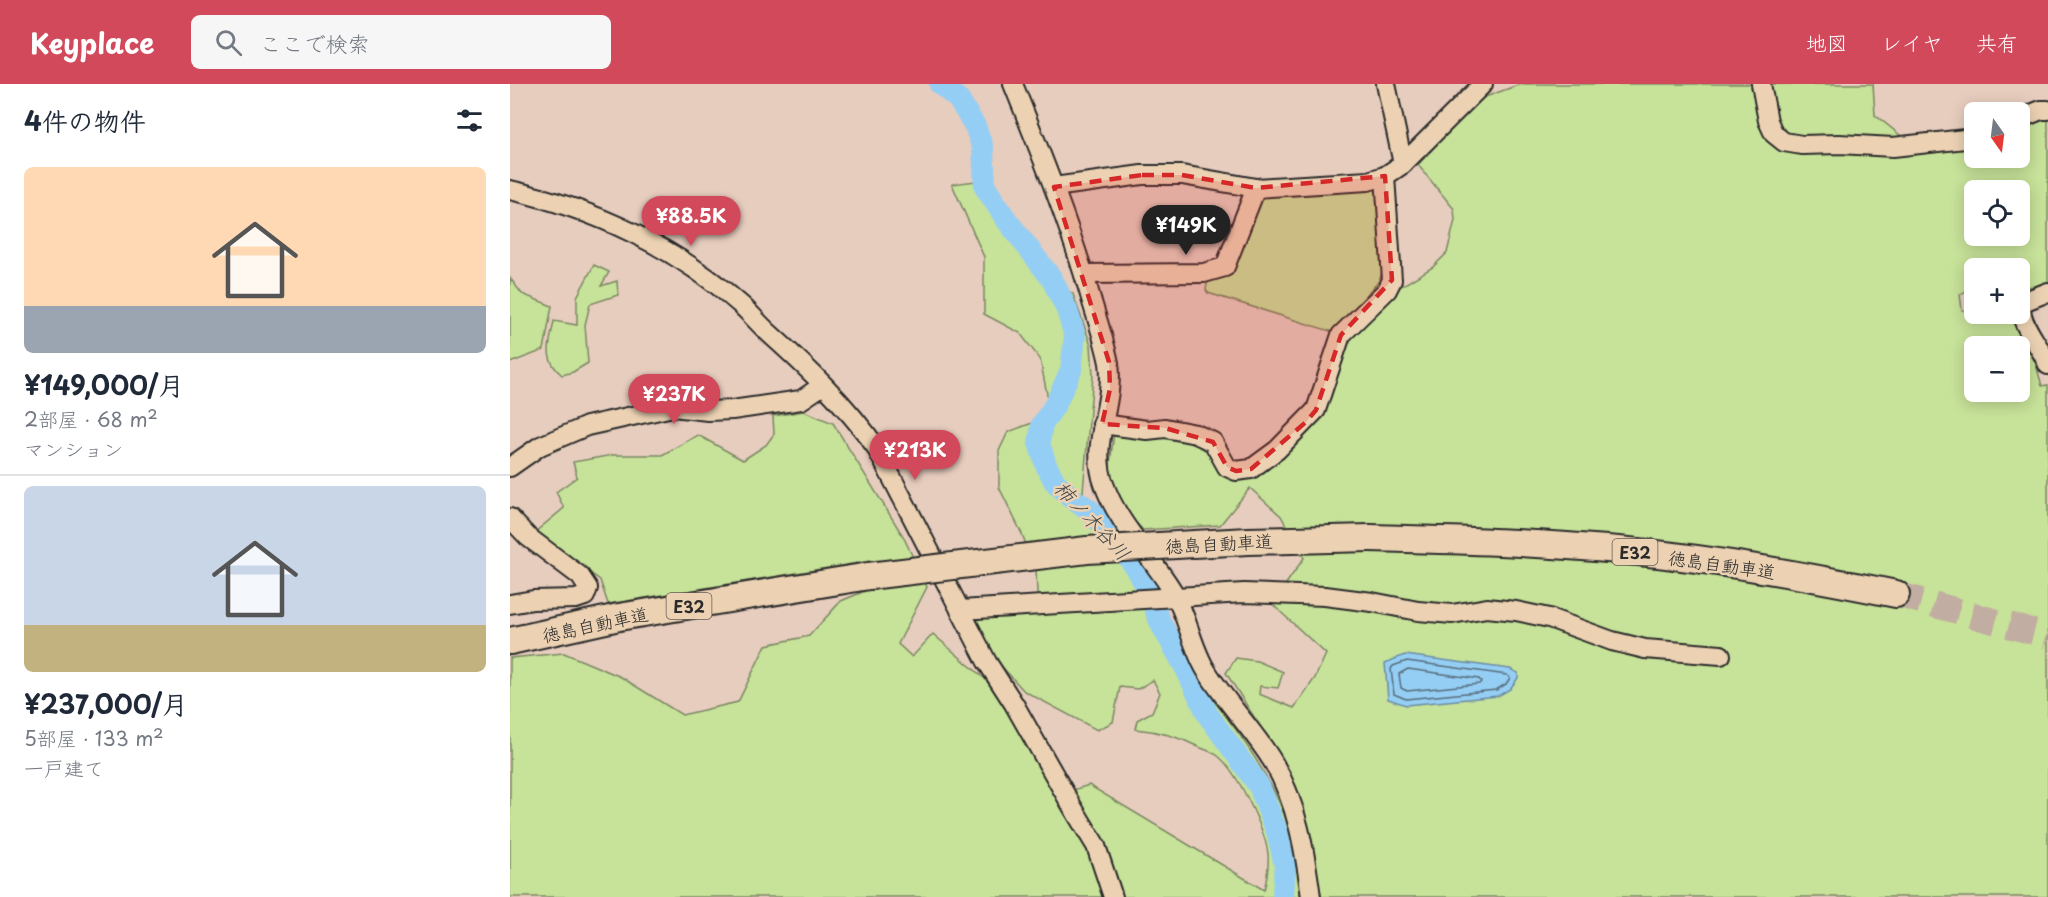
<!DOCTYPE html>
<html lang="ja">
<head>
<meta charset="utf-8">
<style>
	body { margin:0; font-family:"Playpen Sans","Klee One",sans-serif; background:#f6f6f7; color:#1f2937; height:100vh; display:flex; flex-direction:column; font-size:22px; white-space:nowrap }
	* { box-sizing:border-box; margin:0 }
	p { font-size:20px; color:#747a83 }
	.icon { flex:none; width:33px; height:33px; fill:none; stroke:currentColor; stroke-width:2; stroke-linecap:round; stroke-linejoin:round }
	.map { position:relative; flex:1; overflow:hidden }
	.sheet { display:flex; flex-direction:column; background:#fff; width:510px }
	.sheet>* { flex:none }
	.needle { width:39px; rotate:166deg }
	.buttons { position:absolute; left:1454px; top:18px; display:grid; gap:12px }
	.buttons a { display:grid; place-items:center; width:66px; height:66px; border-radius:9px; background:#fff; box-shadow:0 3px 15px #0003; font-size:30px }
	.price { position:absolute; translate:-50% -51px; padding:0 14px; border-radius:21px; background:#d1495b; color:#fff; font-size:20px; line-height:39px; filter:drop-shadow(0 2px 3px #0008) }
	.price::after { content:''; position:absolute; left:50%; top:36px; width:18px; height:14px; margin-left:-9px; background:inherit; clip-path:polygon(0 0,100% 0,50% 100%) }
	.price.current { background:#222; color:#fff }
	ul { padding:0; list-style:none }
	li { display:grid; align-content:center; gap:12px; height:318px; padding:0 24px }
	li+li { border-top:2px solid #e0e1e3 }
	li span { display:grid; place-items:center; height:186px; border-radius:9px; color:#555 }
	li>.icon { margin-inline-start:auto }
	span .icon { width:108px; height:108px; fill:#fffc; stroke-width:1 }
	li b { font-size:26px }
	h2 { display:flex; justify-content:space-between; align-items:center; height:72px; padding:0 24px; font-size:26px }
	header { display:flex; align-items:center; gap:36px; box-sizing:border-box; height:84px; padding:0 30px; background:#d1495b; color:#fff }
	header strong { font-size:28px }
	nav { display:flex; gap:33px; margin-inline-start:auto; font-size:21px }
	.search { width:420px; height:54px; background:#f6f6f7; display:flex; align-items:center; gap:15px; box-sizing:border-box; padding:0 21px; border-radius:9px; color:#747a83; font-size:22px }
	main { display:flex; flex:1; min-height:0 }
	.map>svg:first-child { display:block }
</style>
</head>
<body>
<header>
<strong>Keyplace</strong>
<div class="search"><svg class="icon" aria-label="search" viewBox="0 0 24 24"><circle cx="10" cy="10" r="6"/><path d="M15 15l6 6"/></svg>ここで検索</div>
<nav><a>地図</a><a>レイヤ</a><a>共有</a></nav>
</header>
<main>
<section class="sheet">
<h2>4件の物件<svg class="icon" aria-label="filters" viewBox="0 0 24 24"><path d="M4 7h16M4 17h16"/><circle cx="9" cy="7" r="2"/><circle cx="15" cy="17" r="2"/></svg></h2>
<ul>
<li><span style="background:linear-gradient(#ffd9b3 75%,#9aa5b1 0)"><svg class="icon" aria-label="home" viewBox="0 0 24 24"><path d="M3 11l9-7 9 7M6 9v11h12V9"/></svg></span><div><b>¥149,000/月</b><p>2部屋 · 68 m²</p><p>マンション</p></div></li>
<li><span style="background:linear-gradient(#c9d6e8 75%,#c2b280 0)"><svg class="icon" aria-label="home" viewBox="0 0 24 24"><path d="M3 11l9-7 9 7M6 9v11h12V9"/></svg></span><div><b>¥237,000/月</b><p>5部屋 · 133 m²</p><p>一戸建て</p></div></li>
</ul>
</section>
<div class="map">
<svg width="1538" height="813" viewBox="0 0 1538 813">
	<rect width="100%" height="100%" fill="#e7cdbe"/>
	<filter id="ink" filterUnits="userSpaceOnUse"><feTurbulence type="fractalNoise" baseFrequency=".0167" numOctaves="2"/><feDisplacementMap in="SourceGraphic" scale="12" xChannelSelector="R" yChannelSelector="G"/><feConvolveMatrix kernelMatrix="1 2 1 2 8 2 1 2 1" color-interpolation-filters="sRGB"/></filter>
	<g filter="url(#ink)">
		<g fill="#c7e299" stroke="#798662" stroke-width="1.5" fill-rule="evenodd">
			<path d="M1011 0H1363L1365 31 1409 66 1464 59V74H1509V44L1538 33V200L1509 204V184H1464V206L1450 210 1452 226 1504 239 1522 267 1532 302 1538 301V813H806L771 675 716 589 726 574 747 577 773 588 768 604 750 602 749 610 784 624 805 594 816 570 762 520 794 474 771 432 740 404 710 441 633 446 615 428 599 387 604 349 680 354 698 364 712 385 770 372 836 258 883 207 923 183 937 169 945 136 944 125 908 81 967 16ZM1464 106H1509V152H1464ZM1464 262H1509V308H1464Z"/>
			<path d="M466 97 534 194 563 210 581 261 583 291 571 431C585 447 609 468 620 485 634 508 641 537 655 560 667 579 686 595 700 612 744 666 794 740 790 813H0V574L54 569 111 593 172 631 228 618 256 561 299 552 331 517 367 502 360 477 98 520 90 496 24 449 54 424 46 408 67 393 63 378 103 371H152L188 351 233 376 256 361 264 350 263 332 294 327 323 339 393 452 417 503 388 560 402 573 423 550 475 595 505 631 550 710 579 701 754 806C757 794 759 783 758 770 755 745 727 687 708 672 703 668 696 666 691 664 670 653 649 647 625 645L627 636 642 628 650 609 643 596 628 605 610 603 603 638 587 646 514 607 485 575 466 538 470 534 528 530 526 486 512 450 489 403V367L498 348 525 338 534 331 539 320 530 275 510 249 474 230V173L442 100Z"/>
			<polygon points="866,101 872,189 868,198 823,248 698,209 696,206 697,200 753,110"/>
			<path d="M84 181 99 188 91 202 107 197 108 211 80 220 75 241 78 279 63 288 52 291C32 274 40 260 44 237L67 241V213Z"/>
			<polygon points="0,194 12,210 42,222 34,266 0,279"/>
		</g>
		<polygon fill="#95cef4" stroke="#6b8da4" stroke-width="1.5" points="895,571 1000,585 1008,589 1008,594 1000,605 988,612 896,621 878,615 875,579"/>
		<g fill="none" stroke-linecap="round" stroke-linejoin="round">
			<g stroke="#556c7b" stroke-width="1.5">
				<polygon points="897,577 997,591 1000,594 996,600 986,606 896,615 884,610 881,585 883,582"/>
				<polygon points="898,585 969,595 971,598 969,600 897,607 891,604 889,590"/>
			</g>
			<polyline stroke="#95cef4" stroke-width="22" points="430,0 448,15 465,42 473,64 475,103 496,135 542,195 557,226 565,252 561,286 546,319 532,341 529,359 536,381 545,398 563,415 580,426 624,481 635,500 651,540 674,581 698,631 749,702 767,748 775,781 773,813"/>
			<polyline stroke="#c1ada1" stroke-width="26" stroke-dasharray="26 13" stroke-linecap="butt" points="1386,510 1538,552"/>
			<g stroke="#2b2b2b" stroke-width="22">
				<g id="minor">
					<path d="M503 0C532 72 561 144 582 218 588 238 595 259 599 279 605 320 579 360 594 400 608 441 643 473 665 511 678 535 682 563 696 586 716 619 744 646 763 678 787 718 795 768 801 813"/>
					<polyline points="876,0 893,80"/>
					<polyline points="1251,0 1258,37 1264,50 1274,58 1292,61 1329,60 1383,63 1464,54"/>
					<polyline points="1509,35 1531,26 1538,26"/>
					<polyline points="544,103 632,91 672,91 746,104 858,97 875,92 893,80 973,0"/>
					<path d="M0 106C84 125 166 163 231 221 241 230 250 241 260 250 299 285 336 321 366 363L477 578 504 620 563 724 586 762 603 813"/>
					<polyline points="574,190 694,189 715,183 746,104"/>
					<path d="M1538 208 1513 218C1504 235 1532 263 1538 281"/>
					<polyline points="592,340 637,346 655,344 686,350 703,358 717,383 726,387 741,385 767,366 806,326 831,251 877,206 882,196 875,92"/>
					<polyline points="0,383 30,362 77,342 163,323 198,327 222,326 291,316 313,301"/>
					<polyline points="0,434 18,453 70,492 78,504 75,512 66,515 23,516 0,520"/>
					<polyline points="450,526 734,509 815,512 862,518 908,527 942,530 977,524 1006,527 1039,534 1102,557 1135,565 1211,571"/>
				</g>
			</g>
			<g stroke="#2b2b2b" stroke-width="30">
				<g id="highway">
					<path d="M860 454C939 456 1018 458 1097 465 1194 473 1291 491 1386 510"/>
					<polyline points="0,557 109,533 359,492"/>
				</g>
			</g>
			<use href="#minor" stroke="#ecd2b3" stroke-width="18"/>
			<use href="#highway" stroke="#ecd2b3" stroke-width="26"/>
			<g stroke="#2b2b2b" stroke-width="30" stroke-linecap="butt">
				<polyline id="highway-bridge" points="359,492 577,466 738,457 860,454"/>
			</g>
			<use href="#highway-bridge" stroke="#ecd2b3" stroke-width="26"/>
		</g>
	</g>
	<path fill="#d62828" fill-opacity="0.2" stroke="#d62828" stroke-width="4.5" stroke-dasharray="12 8" stroke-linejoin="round" d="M632 91H672L746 104 875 92 882 196 831 251 806 326 796 338 741 385 726 387 717 383 703 358 655 344 592 340 600 305 599 278 544 103Z"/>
	<g text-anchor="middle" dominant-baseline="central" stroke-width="5" stroke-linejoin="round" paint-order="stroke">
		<g fill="#ecd2b3" stroke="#655d54" stroke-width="1.5">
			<rect x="1102.5" y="455" width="45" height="26" rx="4.5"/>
			<rect x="156.5" y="509" width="45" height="26" rx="4.5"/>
		</g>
		<g font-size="16" font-weight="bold" fill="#2b2b2b">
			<text x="1125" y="468">E32</text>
			<text x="179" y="522">E32</text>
		</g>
		<g font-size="18" fill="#2b2b2b" stroke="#ecd2b3">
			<text transform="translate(709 459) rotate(-3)">徳島自動車道</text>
			<text transform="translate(1212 480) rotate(8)">徳島自動車道</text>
			<text transform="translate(85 540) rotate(-12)">徳島自動車道</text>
		</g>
		<g font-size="20" font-style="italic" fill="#3b4349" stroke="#ecd2b3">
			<text transform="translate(583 436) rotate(47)">柿ノ木谷川</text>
		</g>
	</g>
</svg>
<div class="buttons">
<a><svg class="needle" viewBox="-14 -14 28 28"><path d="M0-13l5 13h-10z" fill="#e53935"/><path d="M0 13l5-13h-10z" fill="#747a83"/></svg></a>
<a><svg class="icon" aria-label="locate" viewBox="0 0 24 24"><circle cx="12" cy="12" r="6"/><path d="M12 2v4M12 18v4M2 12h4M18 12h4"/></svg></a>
<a>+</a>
<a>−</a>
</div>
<b class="price" style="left:181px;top:163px">¥88.5K</b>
<b class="price current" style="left:676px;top:172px">¥149K</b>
<b class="price" style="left:164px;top:341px">¥237K</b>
<b class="price" style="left:405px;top:397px">¥213K</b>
</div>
</main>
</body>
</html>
